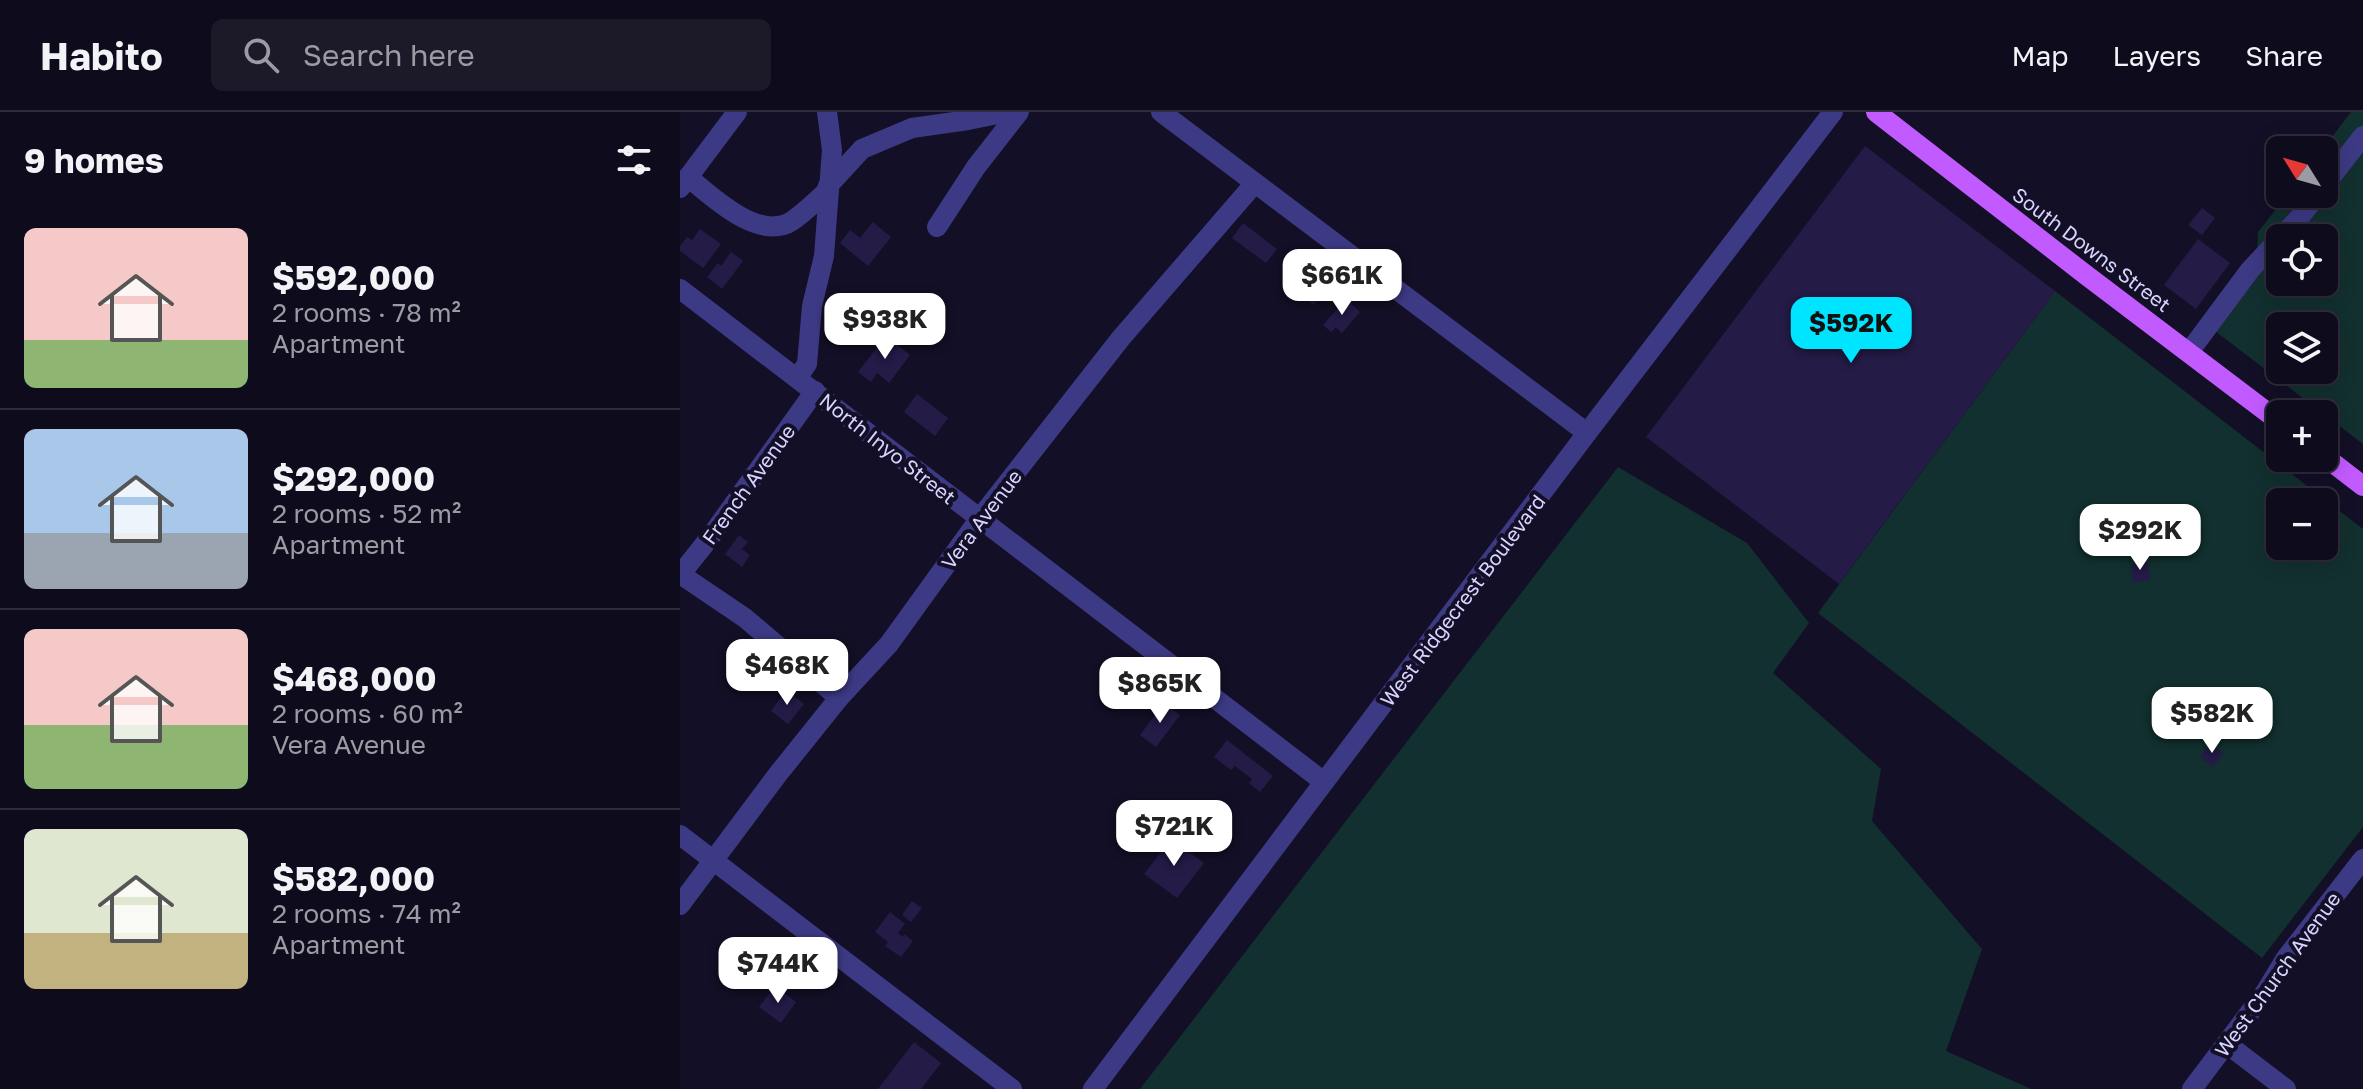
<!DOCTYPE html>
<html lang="en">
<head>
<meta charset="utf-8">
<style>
	body { margin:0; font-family:"Golos Text",sans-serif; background:#1c1929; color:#f1f3f6; height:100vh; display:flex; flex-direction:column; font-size:30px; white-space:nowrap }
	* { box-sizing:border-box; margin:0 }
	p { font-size:26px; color:#9b9ba3 }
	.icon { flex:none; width:44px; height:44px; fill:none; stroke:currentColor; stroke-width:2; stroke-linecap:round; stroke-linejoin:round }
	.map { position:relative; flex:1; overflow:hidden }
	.side { display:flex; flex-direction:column; background:#0e0b1c; width:680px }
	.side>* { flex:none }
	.needle { width:52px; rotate:307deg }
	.tools { position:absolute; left:1586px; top:24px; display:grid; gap:16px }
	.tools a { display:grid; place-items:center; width:72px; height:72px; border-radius:12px; background:#0e0b1c; box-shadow:0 4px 20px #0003,0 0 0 2px #2e2b3b; font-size:40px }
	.price { position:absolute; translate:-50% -68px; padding:0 18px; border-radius:16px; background:#fff; color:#222; font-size:26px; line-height:52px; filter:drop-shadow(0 2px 4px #0008) }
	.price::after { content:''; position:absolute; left:50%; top:48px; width:24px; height:18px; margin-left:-12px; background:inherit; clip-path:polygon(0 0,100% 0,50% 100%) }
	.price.selected { background:#00e5ff; color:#111 }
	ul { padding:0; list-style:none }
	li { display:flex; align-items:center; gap:24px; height:200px; padding:0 24px }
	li+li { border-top:2px solid #2e2b3b }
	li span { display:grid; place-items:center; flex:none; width:224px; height:160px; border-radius:12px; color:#555 }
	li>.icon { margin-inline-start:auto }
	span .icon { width:96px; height:96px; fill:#fffc; stroke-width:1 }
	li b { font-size:34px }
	h2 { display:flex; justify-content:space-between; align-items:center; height:96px; padding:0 24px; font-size:34px }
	header { display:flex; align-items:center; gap:48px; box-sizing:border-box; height:112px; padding:0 40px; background:#0e0b1c; border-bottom:2px solid #2e2b3b }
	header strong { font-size:38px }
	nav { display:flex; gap:44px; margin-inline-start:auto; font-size:28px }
	.search { width:560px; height:72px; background:#1c1929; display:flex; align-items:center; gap:20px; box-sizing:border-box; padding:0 28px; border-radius:12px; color:#9b9ba3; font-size:30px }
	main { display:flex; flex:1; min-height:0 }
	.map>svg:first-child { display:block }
</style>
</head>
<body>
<header>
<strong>Habito</strong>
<div class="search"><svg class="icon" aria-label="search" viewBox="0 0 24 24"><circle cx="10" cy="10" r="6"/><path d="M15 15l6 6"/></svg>Search here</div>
<nav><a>Map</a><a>Layers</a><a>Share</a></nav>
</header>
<main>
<section class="side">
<h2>9 homes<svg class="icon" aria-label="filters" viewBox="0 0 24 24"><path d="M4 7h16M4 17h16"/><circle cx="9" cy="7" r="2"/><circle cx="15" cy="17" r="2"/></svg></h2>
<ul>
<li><span style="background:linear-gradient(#f6c9c9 70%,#8fb573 0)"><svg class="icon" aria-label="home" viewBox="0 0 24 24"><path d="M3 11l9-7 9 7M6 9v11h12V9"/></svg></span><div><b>$592,000</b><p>2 rooms · 78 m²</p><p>Apartment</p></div></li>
<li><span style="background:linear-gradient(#a9c7e8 65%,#9aa5b1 0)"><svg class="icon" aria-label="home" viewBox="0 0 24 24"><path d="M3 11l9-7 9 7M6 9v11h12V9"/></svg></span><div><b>$292,000</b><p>2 rooms · 52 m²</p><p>Apartment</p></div></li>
<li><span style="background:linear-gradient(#f6c9c9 60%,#8fb573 0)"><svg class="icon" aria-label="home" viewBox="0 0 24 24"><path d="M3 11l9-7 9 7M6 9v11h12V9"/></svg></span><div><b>$468,000</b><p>2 rooms · 60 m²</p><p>Vera Avenue</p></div></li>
<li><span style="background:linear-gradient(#dfe7d0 65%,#c2b280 0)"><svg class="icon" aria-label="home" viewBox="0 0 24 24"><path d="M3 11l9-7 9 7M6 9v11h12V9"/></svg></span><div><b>$582,000</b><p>2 rooms · 74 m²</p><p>Apartment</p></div></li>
</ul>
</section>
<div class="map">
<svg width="1683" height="977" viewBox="0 0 1683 977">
	<rect width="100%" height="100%" fill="#130f26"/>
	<g fill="#12302f" fill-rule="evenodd">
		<path d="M1671 0H1683V332L1535 219 1577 142 1578 120 1608 82H1644V38H1642ZM1600 126H1644V170H1600ZM1600 214H1644V258H1600Z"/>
		<path d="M1375 179 1683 417V715L1582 846 1138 501ZM1600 390H1644V434H1600Z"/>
		<polygon points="938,355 1067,431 1129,511 1093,561 1201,657 1192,709 1302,837 1266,939 1351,977 460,977"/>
	</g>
	<g fill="#241b47">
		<polygon points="1185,34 1375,179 1159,472 966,325"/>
		<polygon points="1522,96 1535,106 1522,123 1508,113"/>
		<polygon points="193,110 211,125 188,154 160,131 170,118 180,126"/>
		<polygon points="563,111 597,137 586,151 552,126"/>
		<polygon points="20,117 41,132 23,156 0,139 0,134 7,125 12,128"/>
		<polygon points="1518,127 1550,151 1516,197 1484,173"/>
		<polygon points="51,140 63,149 42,177 27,165 38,151 41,154"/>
		<polygon points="640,166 651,175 633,193 624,185"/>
		<polygon points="666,187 680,200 662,221 656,215 651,220 643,213"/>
		<polygon points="206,224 230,243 209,271 197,261 191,270 178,260"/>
		<polygon points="237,282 268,306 255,324 224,300"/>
		<polygon points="59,423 68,430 62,437 70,443 62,455 45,442"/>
		<polygon points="1468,450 1470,468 1453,471 1451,453"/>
		<polygon points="106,578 124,592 108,612 91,599"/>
		<polygon points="484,591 500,603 476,635 460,623"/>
		<polygon points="547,628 593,664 580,680 569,671 572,667 555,654 551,658 534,645"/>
		<polygon points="1530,632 1543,641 1533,655 1520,645"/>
		<polygon points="491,727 524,751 497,786 464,762"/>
		<polygon points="232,789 242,796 231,810 222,803"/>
		<polygon points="210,800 225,812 218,821 223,825 224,822 233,829 221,845 205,834 208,830 195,820"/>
		<polygon points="95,874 116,890 101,911 79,895"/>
		<polygon points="234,930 261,951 241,977 198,977"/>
	</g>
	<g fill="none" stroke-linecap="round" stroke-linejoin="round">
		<g stroke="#3d3a85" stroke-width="20">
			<polyline points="481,0 907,321"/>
			<path d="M8 65C32 85 79 130 112 109 124 101 135 90 146 80L148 74 182 37 232 16 288 8 328 0"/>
			<polyline points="1644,74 1683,24"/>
			<polyline points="0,76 57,0"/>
			<polyline points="257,115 296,55 339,0"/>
			<polyline points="0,177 644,670"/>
			<polyline points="1509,240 1570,158 1619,106 1638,82"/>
			<polyline points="117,266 127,252 132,194 144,144 152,38 147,0"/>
			<polyline points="0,462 65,506 159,586"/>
			<polyline points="0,463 31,424 135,279"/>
			<polyline points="0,723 332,977"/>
			<polyline points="0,793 98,662 159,586 209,532 300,406 441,226 575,71"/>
			<polyline points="1547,932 1606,977"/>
			<polyline points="413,977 907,321 1153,0"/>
			<polyline points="1512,977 1586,879 1606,846 1683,747"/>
		</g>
		<g stroke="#c25bff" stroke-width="20">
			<polyline points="1196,0 1406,163 1600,310"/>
			<polyline points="1644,344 1683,374"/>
		</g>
	</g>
	<g text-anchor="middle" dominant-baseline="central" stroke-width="8" stroke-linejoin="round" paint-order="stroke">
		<g font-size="20" fill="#d9d4ff" stroke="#130f26">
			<text transform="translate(1412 137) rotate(37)">South Downs Street</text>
			<text transform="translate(208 336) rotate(38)">North Inyo Street</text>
			<text transform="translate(68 372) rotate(-54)">French Avenue</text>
			<text transform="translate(301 407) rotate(-53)">Vera Avenue</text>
			<text transform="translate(782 488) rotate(-53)">West Ridgecrest Boulevard</text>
			<text transform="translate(1597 862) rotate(-54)">West Church Avenue</text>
		</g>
	</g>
</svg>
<div class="tools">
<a><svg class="needle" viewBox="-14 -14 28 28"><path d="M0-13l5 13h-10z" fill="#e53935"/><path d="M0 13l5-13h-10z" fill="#9b9ba3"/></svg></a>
<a><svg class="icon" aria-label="locate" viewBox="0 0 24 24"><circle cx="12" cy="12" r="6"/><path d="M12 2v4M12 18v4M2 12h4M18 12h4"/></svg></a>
<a><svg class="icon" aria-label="layers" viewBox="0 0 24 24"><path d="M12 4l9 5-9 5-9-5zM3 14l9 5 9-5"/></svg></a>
<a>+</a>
<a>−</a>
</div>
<b class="price" style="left:662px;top:205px">$661K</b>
<b class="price" style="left:205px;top:249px">$938K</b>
<b class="price selected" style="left:1171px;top:253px">$592K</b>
<b class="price" style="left:1460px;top:460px">$292K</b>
<b class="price" style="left:107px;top:595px">$468K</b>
<b class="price" style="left:480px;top:613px">$865K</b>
<b class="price" style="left:1532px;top:643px">$582K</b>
<b class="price" style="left:494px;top:756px">$721K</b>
<b class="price" style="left:98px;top:893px">$744K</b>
</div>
</main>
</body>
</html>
